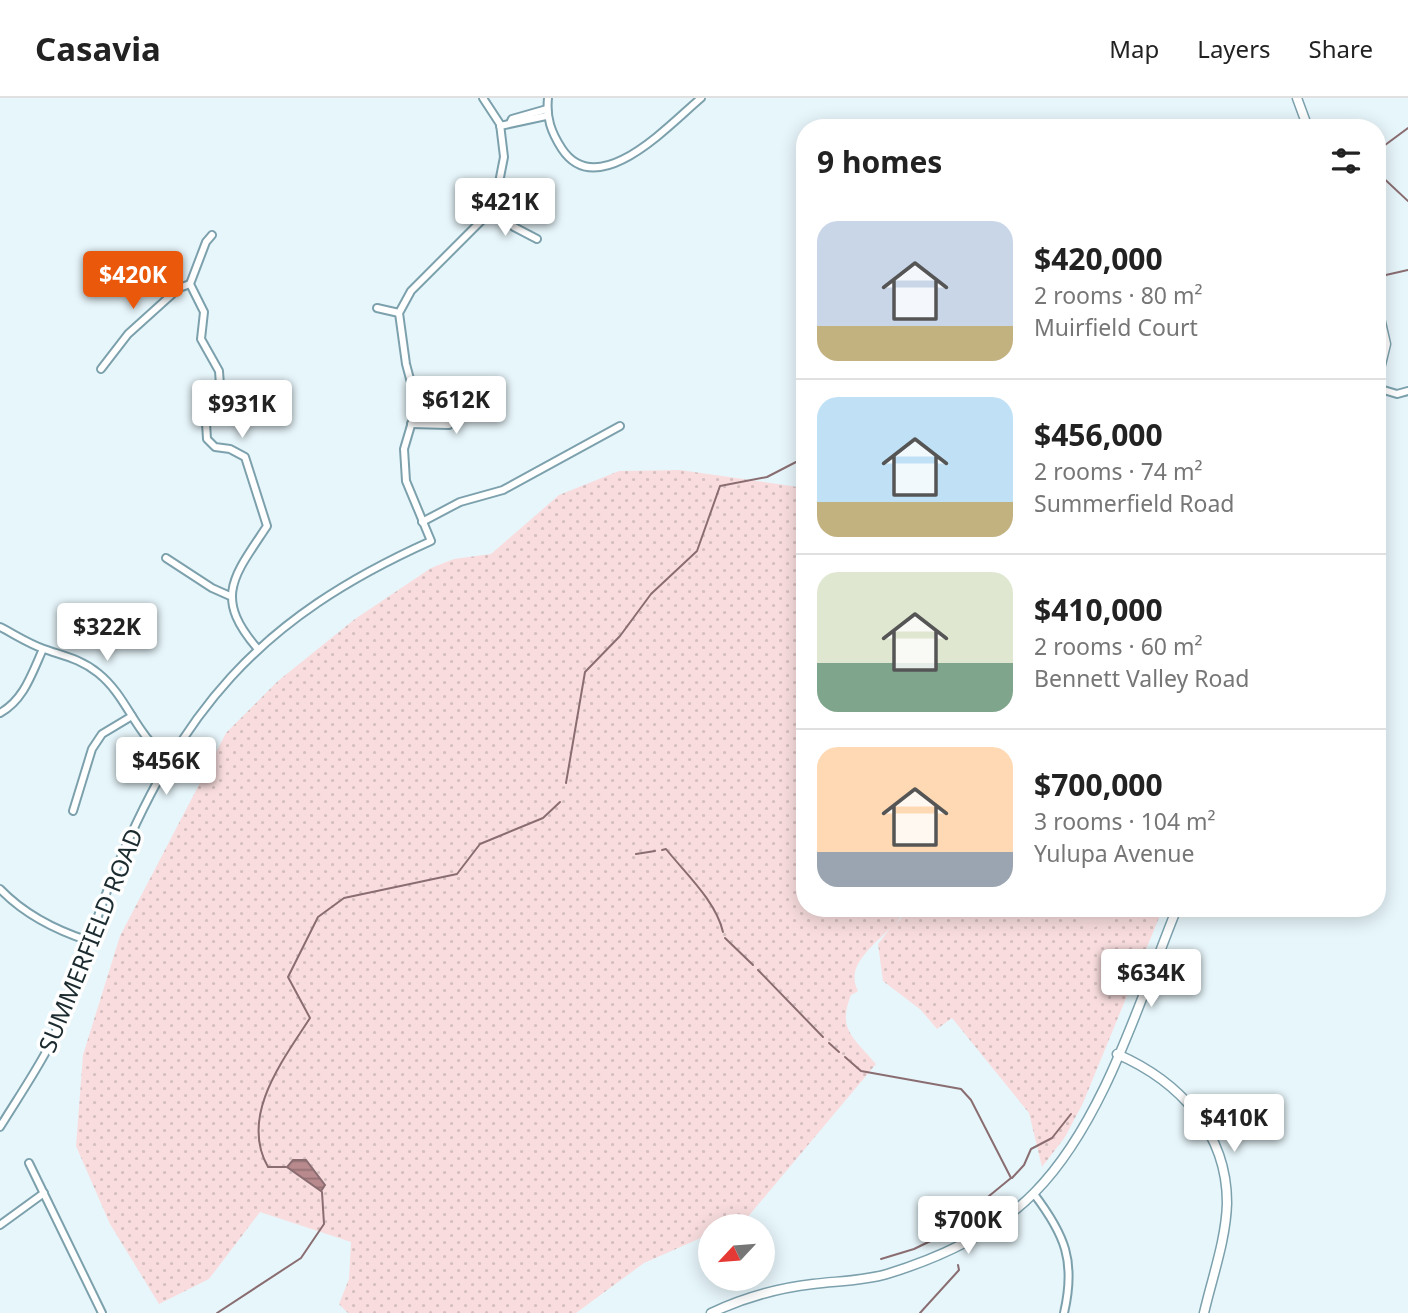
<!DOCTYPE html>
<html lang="en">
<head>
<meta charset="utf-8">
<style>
	body { margin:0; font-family:"Noto Sans",sans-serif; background:#f6f6f6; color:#222; height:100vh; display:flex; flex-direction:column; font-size:26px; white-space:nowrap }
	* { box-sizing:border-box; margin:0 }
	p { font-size:23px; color:#767676 }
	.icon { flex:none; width:38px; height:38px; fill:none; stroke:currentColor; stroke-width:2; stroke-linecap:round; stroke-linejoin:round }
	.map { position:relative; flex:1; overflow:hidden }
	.panel { position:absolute; left:796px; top:21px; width:590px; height:798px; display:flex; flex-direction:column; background:#fff; border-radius:28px; box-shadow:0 4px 18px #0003 }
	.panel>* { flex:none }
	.needle { width:46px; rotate:244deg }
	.buttons { position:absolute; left:698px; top:1116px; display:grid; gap:14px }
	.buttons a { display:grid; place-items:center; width:77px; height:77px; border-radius:50%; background:#fff; box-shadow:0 4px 18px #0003; font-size:35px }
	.price { position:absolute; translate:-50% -60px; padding:0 16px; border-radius:7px; background:#fff; color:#222; font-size:23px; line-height:46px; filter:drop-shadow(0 2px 4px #0008) }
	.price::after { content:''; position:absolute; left:50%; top:42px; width:21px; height:16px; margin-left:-10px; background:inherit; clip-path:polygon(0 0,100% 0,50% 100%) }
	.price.on { background:#ea580c; color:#fff }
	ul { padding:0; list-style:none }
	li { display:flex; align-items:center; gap:21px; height:175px; padding:0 21px }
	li+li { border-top:2px solid #e0e0e0 }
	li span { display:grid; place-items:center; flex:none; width:196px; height:140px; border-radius:21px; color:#555 }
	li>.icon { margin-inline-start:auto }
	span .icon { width:84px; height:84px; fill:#fffc; stroke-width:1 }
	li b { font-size:30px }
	h2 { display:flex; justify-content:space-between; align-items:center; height:84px; padding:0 21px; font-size:30px }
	header { display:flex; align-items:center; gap:42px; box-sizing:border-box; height:98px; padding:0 35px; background:#fff; border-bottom:2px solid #e0e0e0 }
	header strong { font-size:33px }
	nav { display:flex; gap:38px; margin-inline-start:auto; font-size:24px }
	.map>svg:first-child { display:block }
</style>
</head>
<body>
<header>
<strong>Casavia</strong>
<nav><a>Map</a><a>Layers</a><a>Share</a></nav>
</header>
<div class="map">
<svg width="1408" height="1215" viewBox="0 0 1408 1215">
	<defs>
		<pattern id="grass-dots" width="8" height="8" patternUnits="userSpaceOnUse" patternTransform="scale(1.75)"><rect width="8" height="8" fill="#f9ddde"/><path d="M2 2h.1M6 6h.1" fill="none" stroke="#d5bebf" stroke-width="1.8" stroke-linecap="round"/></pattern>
		<pattern id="water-rules" width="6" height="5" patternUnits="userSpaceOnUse" patternTransform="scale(1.75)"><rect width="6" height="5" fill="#b8898d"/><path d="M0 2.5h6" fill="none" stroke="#957074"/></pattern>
	</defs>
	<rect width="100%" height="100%" fill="#e7f6fb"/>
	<path fill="url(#grass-dots)" d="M680 372 805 390V810H906L896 826 910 810H1163L1083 1005 1065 1039 1042 1069 1029 1015 952 920 937 931 921 912 883 883 878 846 891 829C875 847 844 867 858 893L851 897C837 932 854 940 876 966L746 1121 727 1129H710V1136L644 1165 576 1215H348L339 1206 349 1181 351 1144 260 1114 209 1181 159 1206 110 1126 76 1048 83 957 120 838 226 635 278 583 355 521 431 470 454 461 491 456 559 397 619 373Z"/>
	<polygon fill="#f9ddde" points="1079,810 1131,810 1090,832"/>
	<polygon fill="url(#water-rules)" stroke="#896d71" stroke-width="2" points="293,1062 306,1062 325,1087 321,1093 287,1069"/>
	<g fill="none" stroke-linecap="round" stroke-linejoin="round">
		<g stroke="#896d71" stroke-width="2">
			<polyline points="1377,53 1408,30"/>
			<polyline points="1377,74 1408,103"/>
			<polyline points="1377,179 1408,172"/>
			<polyline points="566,685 585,574 620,538 651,496 697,453 720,388 767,379 796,364 805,364"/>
			<path d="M662 752 666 751C685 775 716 803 723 834"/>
			<polyline points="636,756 655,753"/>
			<polyline points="725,840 753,867"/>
			<polyline points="758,872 823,939"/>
			<polyline points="829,945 839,954"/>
			<polyline points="845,959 861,973 961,991 971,1002 1011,1080 961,1121 945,1130 947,1135 914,1151 881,1161"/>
			<path d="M286 1069H268C239 1018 283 962 310 920L288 879 318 819 344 800 457 776 480 746 543 720 560 704"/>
			<polyline points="1012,1080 1024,1067 1031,1051 1052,1040 1071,1016"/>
			<polyline points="217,1215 301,1160 324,1126 322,1094"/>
			<polyline points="920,1215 959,1172 958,1167"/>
		</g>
		<g stroke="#7ca1ad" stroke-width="10">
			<g id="minor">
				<path d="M548 0C546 20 551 34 562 51 598 105 670 26 701 0"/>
				<polyline points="510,25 512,21 547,11"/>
				<polyline points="500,28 546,18"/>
				<polyline points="494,110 514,129 537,141"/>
				<path d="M212 137 206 144 190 186 204 214 201 241 219 273 220 287 206 325 207 341 215 349 230 351 245 359 267 428C234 478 213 499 257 550"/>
				<polyline points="377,210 399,215"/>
				<polyline points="101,271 128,236 179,190 190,186"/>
				<polyline points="1377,290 1397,296 1408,293"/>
				<polyline points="411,326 449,327 482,298"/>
				<polyline points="422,424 460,404 503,392 620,328"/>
				<polyline points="166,460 212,490 230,498"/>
				<path d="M0 529C14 536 29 546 44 551 64 558 81 561 98 575 129 600 133 635 170 662"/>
				<path d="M0 615C24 602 32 575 43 551"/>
				<polyline points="73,713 92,651 102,636 132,618"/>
				<path d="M0 791C25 817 55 832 89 843"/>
				<path d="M0 1029C16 1003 33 978 47 952 73 900 88 842 109 788 179 613 257 521 431 443L406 383 404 351 417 307 406 266 399 215 411 193 494 110 504 59 500 26 483 0"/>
				<polyline points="29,1065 102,1215"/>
				<path d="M1034 1096C1065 1137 1076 1163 1064 1215"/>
				<polyline points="0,1127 44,1095"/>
			</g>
		</g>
		<g stroke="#7ca1ad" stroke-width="11">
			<g id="tertiary">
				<polyline points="1297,0 1308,30"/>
				<polyline points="1377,207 1386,246 1377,283"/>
				<path d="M1117 956C1179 983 1227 1034 1227 1105 1226 1142 1212 1180 1204 1215"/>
				<path d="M711 1215C743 1200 778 1190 813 1186 838 1183 863 1183 887 1176 939 1160 996 1134 1035 1094 1104 1024 1140 901 1177 810"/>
			</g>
		</g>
		<use href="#minor" stroke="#fff" stroke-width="6"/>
		<use href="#tertiary" stroke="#fff" stroke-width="8"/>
	</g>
	<g text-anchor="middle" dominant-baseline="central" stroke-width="7" stroke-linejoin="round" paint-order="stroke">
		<g font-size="24" fill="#1b2b2f" stroke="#fff">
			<text transform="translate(90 842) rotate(-68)">SUMMERFIELD ROAD</text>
		</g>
	</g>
</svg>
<div class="buttons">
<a><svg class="needle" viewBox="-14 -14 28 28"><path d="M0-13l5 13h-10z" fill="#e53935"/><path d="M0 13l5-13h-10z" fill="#767676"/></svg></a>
</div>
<b class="price" style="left:505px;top:140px">$421K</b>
<b class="price on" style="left:133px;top:213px">$420K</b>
<b class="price" style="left:456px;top:338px">$612K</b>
<b class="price" style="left:242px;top:342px">$931K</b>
<b class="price" style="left:107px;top:565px">$322K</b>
<b class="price" style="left:166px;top:699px">$456K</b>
<b class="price" style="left:1151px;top:911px">$634K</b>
<b class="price" style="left:1234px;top:1056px">$410K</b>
<b class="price" style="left:968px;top:1158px">$700K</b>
<section class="panel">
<h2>9 homes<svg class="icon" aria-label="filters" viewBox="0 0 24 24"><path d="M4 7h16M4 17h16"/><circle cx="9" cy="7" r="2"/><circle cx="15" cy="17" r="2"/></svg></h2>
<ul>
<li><span style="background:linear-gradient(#c9d6e8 75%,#c2b280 0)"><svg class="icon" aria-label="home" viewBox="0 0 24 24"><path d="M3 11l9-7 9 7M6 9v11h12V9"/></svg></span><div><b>$420,000</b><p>2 rooms · 80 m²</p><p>Muirfield Court</p></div></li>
<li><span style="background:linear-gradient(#bfe0f5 75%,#c2b280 0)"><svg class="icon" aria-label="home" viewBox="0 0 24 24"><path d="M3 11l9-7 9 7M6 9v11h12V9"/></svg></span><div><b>$456,000</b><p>2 rooms · 74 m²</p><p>Summerfield Road</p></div></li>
<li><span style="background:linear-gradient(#dfe7d0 65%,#7fa58c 0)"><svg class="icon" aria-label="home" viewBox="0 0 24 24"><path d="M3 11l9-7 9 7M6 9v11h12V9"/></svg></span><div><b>$410,000</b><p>2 rooms · 60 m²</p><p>Bennett Valley Road</p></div></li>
<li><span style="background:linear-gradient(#ffd9b3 75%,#9aa5b1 0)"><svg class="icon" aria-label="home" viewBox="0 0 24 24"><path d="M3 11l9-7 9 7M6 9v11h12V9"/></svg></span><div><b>$700,000</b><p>3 rooms · 104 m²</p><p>Yulupa Avenue</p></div></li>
</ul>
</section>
</div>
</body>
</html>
